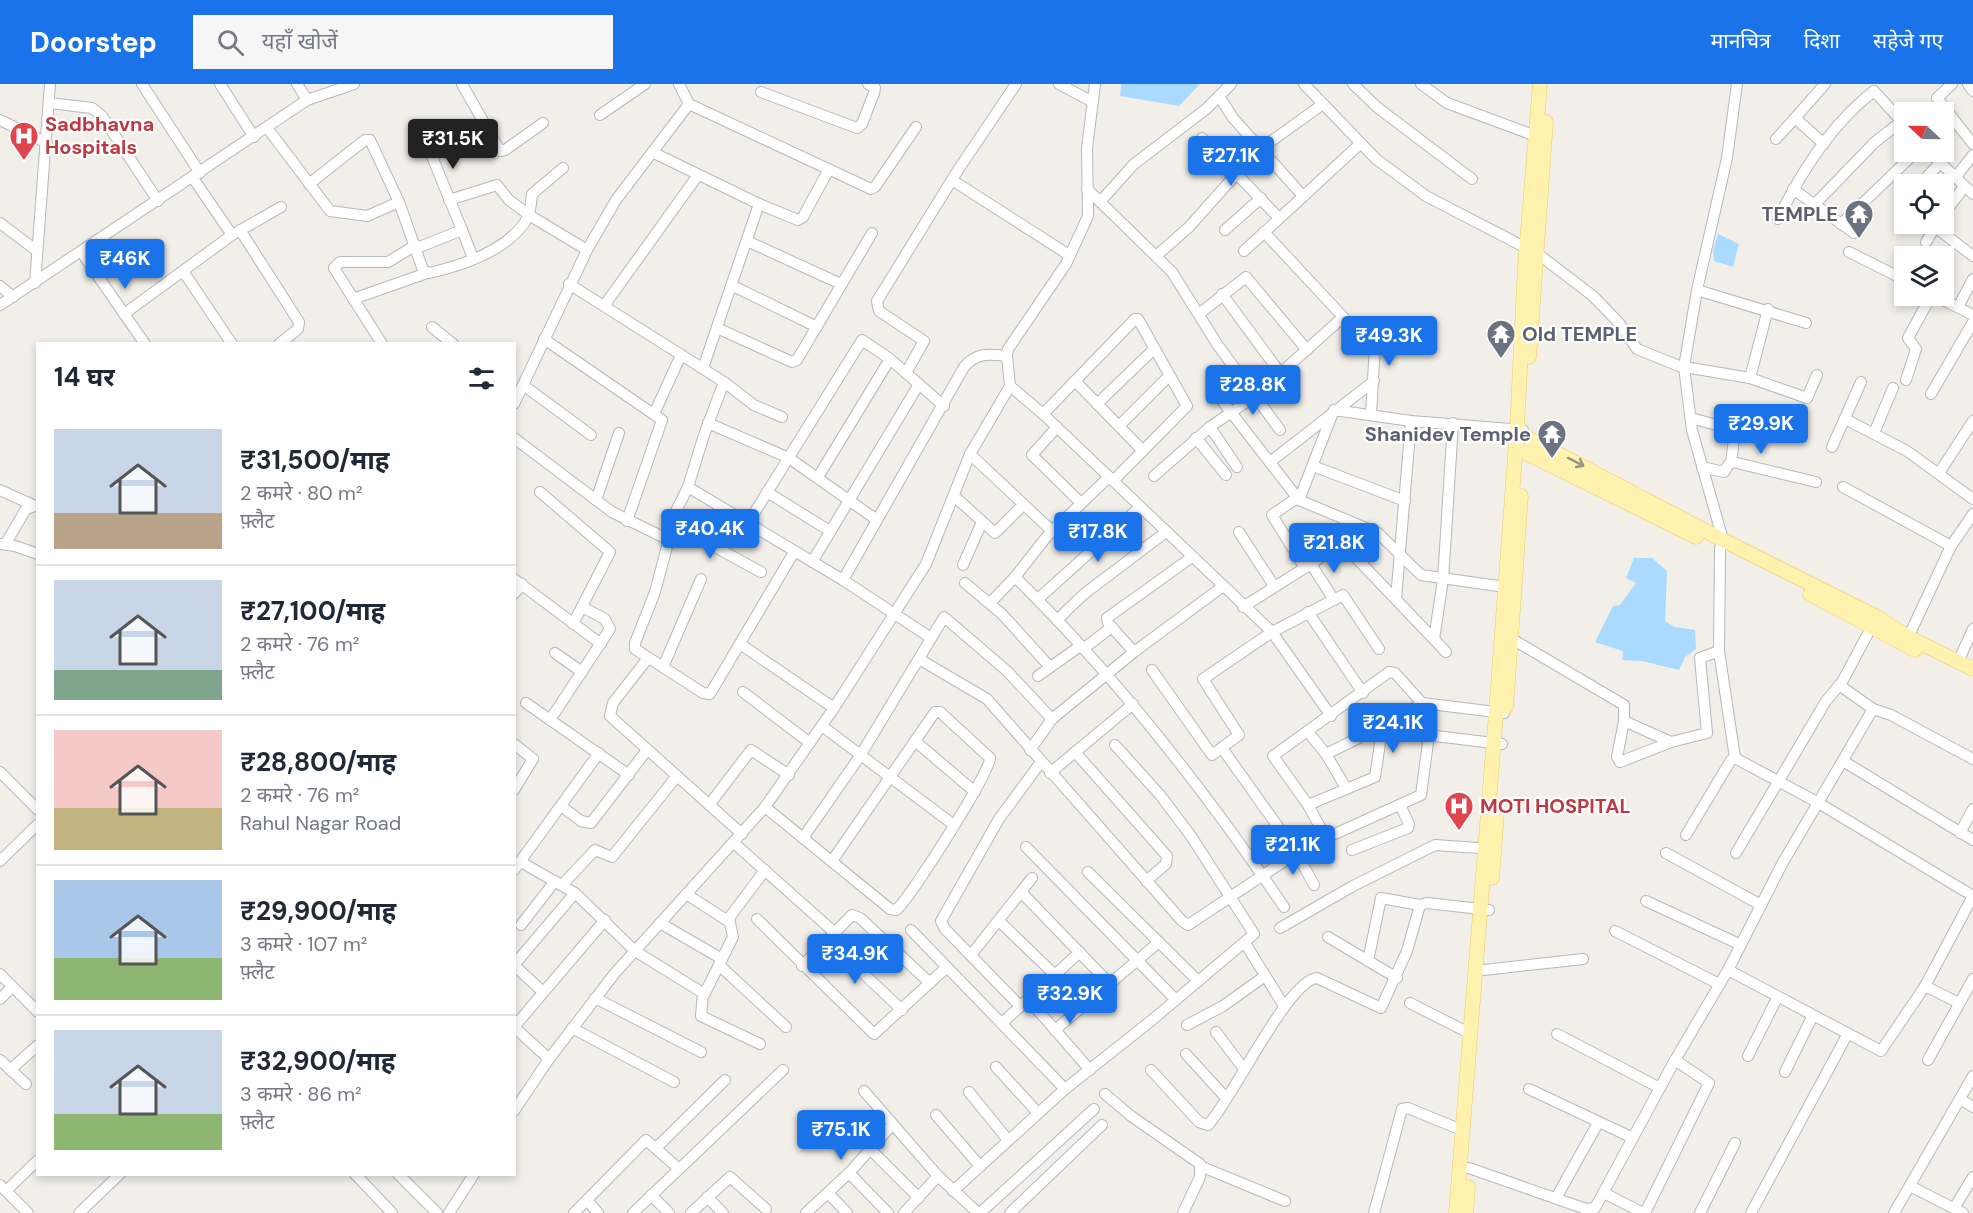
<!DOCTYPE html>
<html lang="hi">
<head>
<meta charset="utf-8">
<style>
	body { margin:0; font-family:"DM Sans","Noto Sans Devanagari",sans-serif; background:#f6f6f7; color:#1f2937; height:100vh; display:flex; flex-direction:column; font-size:22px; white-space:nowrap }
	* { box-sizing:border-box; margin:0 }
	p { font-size:20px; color:#747a83 }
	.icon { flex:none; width:33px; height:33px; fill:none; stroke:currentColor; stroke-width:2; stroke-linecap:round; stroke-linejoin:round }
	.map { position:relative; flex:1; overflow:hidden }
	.details { position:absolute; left:36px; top:258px; width:480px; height:834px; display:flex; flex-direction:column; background:#fff; border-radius:0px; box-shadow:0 3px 9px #0003 }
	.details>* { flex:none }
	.needle { width:39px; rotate:292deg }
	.buttons { position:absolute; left:1894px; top:18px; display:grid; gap:12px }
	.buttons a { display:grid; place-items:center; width:60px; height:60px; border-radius:0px; background:#fff; box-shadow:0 3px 9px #0003; font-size:30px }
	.price { position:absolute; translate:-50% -51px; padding:0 14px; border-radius:6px; background:#1a73e8; color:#fff; font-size:20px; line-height:39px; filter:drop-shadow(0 2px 3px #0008) }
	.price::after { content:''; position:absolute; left:50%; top:36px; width:18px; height:14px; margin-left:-9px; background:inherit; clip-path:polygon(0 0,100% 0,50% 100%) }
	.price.selected { background:#222; color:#fff }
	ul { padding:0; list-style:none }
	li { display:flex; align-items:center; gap:18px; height:150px; padding:0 18px }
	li+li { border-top:2px solid #e0e1e3 }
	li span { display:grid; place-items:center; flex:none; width:168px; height:120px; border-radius:0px; color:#555 }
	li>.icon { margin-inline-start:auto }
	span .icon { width:72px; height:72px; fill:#fffc; stroke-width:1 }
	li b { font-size:26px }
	h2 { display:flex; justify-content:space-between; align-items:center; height:72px; padding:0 18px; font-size:26px }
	header { display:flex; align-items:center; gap:36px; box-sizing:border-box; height:84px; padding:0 30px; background:#1a73e8; color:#fff }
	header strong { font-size:28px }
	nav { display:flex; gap:33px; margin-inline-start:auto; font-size:21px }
	.search { width:420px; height:54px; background:#f6f6f7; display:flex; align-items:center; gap:15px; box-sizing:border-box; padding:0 21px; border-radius:0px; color:#747a83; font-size:22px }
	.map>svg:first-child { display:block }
</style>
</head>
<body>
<header>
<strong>Doorstep</strong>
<div class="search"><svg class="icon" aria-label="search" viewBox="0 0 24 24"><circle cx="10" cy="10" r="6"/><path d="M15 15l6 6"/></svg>यहाँ खोजें</div>
<nav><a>मानचित्र</a><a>दिशा</a><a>सहेजे गए</a></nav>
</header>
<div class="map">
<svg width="1973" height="1129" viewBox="0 0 1973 1129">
	<rect width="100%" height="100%" fill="#f1efe8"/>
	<g fill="#aadaff">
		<polygon points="1121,0 1200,0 1179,22 1120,12"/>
		<polygon points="1718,150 1739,160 1733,183 1714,177 1713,167"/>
		<polygon points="1634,474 1652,474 1667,487 1665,537 1675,543 1695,546 1696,565 1685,573 1679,586 1642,577 1622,576 1623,567 1595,558 1613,522 1620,521 1636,499 1626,494"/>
	</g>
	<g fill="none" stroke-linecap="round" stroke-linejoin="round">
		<g stroke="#b5b8bc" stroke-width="12">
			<g id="minor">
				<polyline points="142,0 200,89"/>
				<polyline points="220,0 254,53"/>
				<polyline points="297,0 307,16"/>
				<polyline points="462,0 500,67 505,66 543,39"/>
				<polyline points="1059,0 1093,18"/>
				<polyline points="1304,0 1376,75 1426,112 1538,170 1593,212 1619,239 1637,265 1679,282 1750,294"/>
				<polyline points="1353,0 1378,24 1472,95"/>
				<polyline points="1421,0 1447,19 1536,52"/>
				<polyline points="1952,0 1937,14 1973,60"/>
				<polyline points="1968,0 1973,7"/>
				<polyline points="761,8 857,44 862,40 874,9 875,4 868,0"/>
				<polyline points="1219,12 1233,34 1303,112"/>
				<polyline points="49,19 92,24 102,32 158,117"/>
				<polyline points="689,20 871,105 875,103 916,43"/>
				<polyline points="600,31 645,0"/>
				<polyline points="0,36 47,59"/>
				<polyline points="268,45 330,127 367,132 399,118"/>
				<polyline points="1202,54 1279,134"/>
				<polyline points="1776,55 1796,33"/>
				<polyline points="1824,60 1795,34 1825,0"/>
				<polyline points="1929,68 1973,110"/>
				<polyline points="654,69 759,120 798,136 803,133 829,85"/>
				<polyline points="193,94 232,151"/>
				<polyline points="1955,94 1973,71"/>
				<polyline points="952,96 1069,171"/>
				<path d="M309 100 365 56H370L399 118 423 186 429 189C464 181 510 166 528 133 531 126 531 117 532 110L563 84"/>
				<polyline points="1920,100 1940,79"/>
				<polyline points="1087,105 1172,188 1217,260 1280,346"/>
				<polyline points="1793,105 1854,149"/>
				<polyline points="449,116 497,101 509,116 529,131 587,166"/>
				<polyline points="1100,118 1133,81 1206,25 1231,0"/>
				<polyline points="1814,121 1875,58 1902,37"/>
				<polyline points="1901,125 1905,120"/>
				<polyline points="1944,130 1964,103"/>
				<path d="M1778 135C1801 88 1832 39 1874 7L1905 41"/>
				<polyline points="0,139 37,167"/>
				<polyline points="1841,140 1916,68"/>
				<polyline points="1935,143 1973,172"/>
				<polyline points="240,146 299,238 298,245 279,260"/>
				<polyline points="462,146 429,65 488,48"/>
				<polyline points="1225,146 1261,114"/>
				<polyline points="1264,148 1345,235"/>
				<polyline points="747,157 841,200"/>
				<polyline points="1926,158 1937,140"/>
				<polyline points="417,164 462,146 473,174"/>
				<polyline points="1244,167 1361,59"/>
				<polyline points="1849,168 1905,196"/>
				<polyline points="82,169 145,260"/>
				<polyline points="1156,172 1189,143 1255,69 1323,20"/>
				<polyline points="183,187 232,260"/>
				<polyline points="35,199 50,0"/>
				<polyline points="569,200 724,298 754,321 782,333"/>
				<polyline points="0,202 13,213"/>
				<polyline points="733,202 817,243"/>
				<polyline points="1697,206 1727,74 1737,0"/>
				<polyline points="1222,210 1281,290"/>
				<polyline points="1935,212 1973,231"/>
				<polyline points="353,215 427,189"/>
				<polyline points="0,221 307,16 354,0"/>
				<polyline points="604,222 698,91"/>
				<polyline points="1958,223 1973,195"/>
				<polyline points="1768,225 1750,294 1807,314 1817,291"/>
				<polyline points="124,230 232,151 281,123"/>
				<polyline points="1199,230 1246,193 1307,266"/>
				<polyline points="432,243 453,260"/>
				<polyline points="717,244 792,278 797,276 872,149"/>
				<polyline points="544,255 662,336 627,437"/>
				<polyline points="382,260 334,184 340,178 388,178 416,161"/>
				<polyline points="703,284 759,120"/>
				<polyline points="906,289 924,257 879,227 877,217 958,86 1016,0"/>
				<polyline points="1906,296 1916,265 1908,254 1931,212"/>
				<polyline points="724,298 704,351 688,403 677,425 655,508 635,559 635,565 703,609 710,610 794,468"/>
				<polyline points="1076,298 1143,367"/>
				<polyline points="523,301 591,351"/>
				<polyline points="1010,302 1043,330 1272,548 1331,632"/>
				<polyline points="1213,305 1299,416 1378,449 1421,491 1512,504"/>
				<polyline points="1931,310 1973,238"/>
				<polyline points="514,320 587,166 616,116 689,20 679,0"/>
				<polyline points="1097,320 1154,265"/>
				<polyline points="654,330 681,271"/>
				<polyline points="1043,330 1135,235 1138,235 1187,322 1113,397"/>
				<polyline points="1691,334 1735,346 1731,379"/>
				<polyline points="1845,335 1907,367 1973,415"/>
				<polyline points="708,339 789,374 877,436"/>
				<polyline points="1119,342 1169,292"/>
				<polyline points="1057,343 1032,371 1081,419"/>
				<polyline points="1210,343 1237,383"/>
				<polyline points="1874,349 1893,304"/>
				<polyline points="514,354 612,428 669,456"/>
				<polyline points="1196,354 1226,391"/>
				<polyline points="1832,363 1861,298"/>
				<polyline points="970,370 1052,447"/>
				<polyline points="1270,378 1374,297"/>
				<polyline points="1313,382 1405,417"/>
				<polyline points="1702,383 1724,388 1729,380 1733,378 1816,398"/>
				<polyline points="1939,389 1973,337"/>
				<polyline points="1154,392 1210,343 1255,312 1342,234 1375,261 1371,331"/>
				<polyline points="818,393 890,275"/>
				<polyline points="688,403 843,496 931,554"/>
				<polyline points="1843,403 1951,462"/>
				<polyline points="0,406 33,421"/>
				<polyline points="540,408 610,468 573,540"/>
				<polyline points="767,408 830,447"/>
				<polyline points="954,412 995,449 1023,421"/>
				<polyline points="1297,414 1272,431 1305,484"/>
				<polyline points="596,416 619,349"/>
				<polyline points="1299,416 1334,326 1411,337 1523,346"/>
				<polyline points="748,439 862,256 890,275 944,322"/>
				<polyline points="673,440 761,488"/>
				<polyline points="1239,448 1274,502"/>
				<polyline points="6,459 26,425 38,421"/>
				<polyline points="1342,459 1446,568"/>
				<polyline points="1,460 15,462 38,470"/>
				<polyline points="812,478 919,300"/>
				<polyline points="1311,480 1334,516"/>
				<polyline points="963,481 982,438"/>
				<path d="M1015 493C1117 593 1204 705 1284 823"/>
				<polyline points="514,495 601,560"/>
				<path d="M843 496 964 283C977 268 989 270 1007 272"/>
				<polyline points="965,499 1002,530 1050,583"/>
				<polyline points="514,510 522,500"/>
				<polyline points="1038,515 1140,423"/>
				<polyline points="1396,515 1411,337"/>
				<polyline points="990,519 1015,493 1048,451 1109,393"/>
				<polyline points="1243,523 1311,480 1363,443"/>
				<polyline points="1308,528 1363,609"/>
				<polyline points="1057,536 1084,510 1166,448"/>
				<polyline points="1434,555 1443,496 1453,339"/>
				<polyline points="1512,555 1624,621 1624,637 1671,658 1707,649 1700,574 1719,567 1720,465 1723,456 1692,346 1684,283 1697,206 1806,239"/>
				<polyline points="1906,558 1951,462 1973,430"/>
				<polyline points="740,560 834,624"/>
				<polyline points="1083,565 1112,543"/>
				<polyline points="1719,567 1735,674"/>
				<polyline points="1134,568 1108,539 1107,534 1192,473"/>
				<polyline points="555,569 582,588"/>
				<polyline points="648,574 613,619 610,632 742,750"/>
				<polyline points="919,575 987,615 1182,837 1188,841 1304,764 1421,711 1429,651"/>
				<polyline points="1958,578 1973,545"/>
				<polyline points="663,583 701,495"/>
				<polyline points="1152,586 1212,671 1239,651 1203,595 1272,548 1343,511 1379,565"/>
				<polyline points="1038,592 1080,562"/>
				<polyline points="743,608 810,659"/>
				<polyline points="526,619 629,691"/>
				<polyline points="1873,625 1891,631 1973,675"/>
				<polyline points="550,636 610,545 605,535 582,523"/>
				<polyline points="1624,637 1617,673 1620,678 1671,658"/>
				<polyline points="822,642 954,741"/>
				<polyline points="1377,645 1422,619 1504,629"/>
				<polyline points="1308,648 1326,670 1346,704"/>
				<polyline points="915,657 975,708"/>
				<polyline points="514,660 533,675 514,706"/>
				<polyline points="1222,664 1296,768 1314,801"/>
				<polyline points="1030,666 1052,635 1134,568 1222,503"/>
				<polyline points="1075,668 1167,772 1166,780 1146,797"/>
				<polyline points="1326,670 1377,645 1502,660"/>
				<polyline points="1735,674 1817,718 1973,812"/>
				<polyline points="1843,677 1973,756"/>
				<polyline points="0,688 38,726"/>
				<polyline points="1050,689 1133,620"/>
				<polyline points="709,721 751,666 789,691"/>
				<polyline points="1308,721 1375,693 1382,646"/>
				<polyline points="561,722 581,737 591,739 647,666"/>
				<path d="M765 723 890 825 896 826C909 816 993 684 990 674L940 628H935L832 777"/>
				<polyline points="1960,749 1973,725"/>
				<polyline points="1686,751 1731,676 1735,674"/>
				<polyline points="803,754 860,672 944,533 1007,587 1052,635"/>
				<polyline points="1326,754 1308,721 1273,672 1389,588 1395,589 1422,619"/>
				<polyline points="734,759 834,848"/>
				<polyline points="1026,763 1176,916"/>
				<polyline points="1352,766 1408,744 1409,740 1400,721"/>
				<polyline points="1666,769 1761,821"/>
				<polyline points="1736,769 1826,617 1842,598 1874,538"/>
				<polyline points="0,777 38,740"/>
				<polyline points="521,778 575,809 635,867 703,909 701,932 760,960"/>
				<polyline points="514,786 599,669"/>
				<polyline points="1088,788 1198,897"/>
				<polyline points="562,801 595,766 612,773 677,692"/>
				<polyline points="1021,808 1110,900"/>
				<polyline points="686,810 728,837"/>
				<polyline points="1646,817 1739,860"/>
				<polyline points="757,835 874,950 947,883"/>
				<polyline points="999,837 1054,890"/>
				<polyline points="660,839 722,875"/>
				<polyline points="521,841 555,797"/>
				<polyline points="1280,844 1353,802 1435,761 1493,765"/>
				<polyline points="911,846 1065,1005"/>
				<polyline points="1615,847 1719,900"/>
				<polyline points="1328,853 1397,894"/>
				<polyline points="827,855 902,926"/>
				<polyline points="1245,859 1284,922"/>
				<polyline points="971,871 1032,794"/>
				<polyline points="1368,877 1381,814 1420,821"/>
				<polyline points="514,881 575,809"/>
				<polyline points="514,881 543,908"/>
				<polyline points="719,881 786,943"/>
				<polyline points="802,882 852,831 860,834 930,899"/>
				<polyline points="1484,886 1583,875"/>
				<polyline points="1728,886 1881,967 1925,902 1973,812"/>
				<polyline points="0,890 38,928"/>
				<polyline points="1925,902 1959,919"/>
				<polyline points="704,911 733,853 729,834 765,786"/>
				<polyline points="595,914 701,968"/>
				<polyline points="0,915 12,903"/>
				<polyline points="1028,915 1090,986"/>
				<polyline points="1410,919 1471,950"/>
				<polyline points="1020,922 945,845 941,837 999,735 1041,678"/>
				<polyline points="1002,939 1080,868"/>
				<polyline points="1187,941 1223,922 1265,892"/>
				<polyline points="514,943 605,836"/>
				<polyline points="514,943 549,975"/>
				<polyline points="572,944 674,998"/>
				<polyline points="1055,946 1159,858"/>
				<polyline points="1216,948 1244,985"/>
				<polyline points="1557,950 1660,1004"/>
				<polyline points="1186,970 1226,1014"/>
				<polyline points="1748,972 1777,914"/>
				<polyline points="0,976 26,1000"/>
				<polyline points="1928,976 1973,895"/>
				<polyline points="996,983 1038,1029"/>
				<polyline points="10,986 38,961"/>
				<path d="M1151 986 1199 1038 1208 1041C1232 1016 1288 896 1317 894L1381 924 1407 867 1420 821 1427 819 1489 826"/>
				<polyline points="1785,988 1812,933"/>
				<polyline points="1529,1005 1633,1054"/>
				<polyline points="864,1007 938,1092 978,1129"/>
				<polyline points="969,1008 1008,1056"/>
				<polyline points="1105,1010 1131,1032 1200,1080 1200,1093 1183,1129"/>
				<polyline points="1960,1015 1973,1023"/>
				<polyline points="514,1027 549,975 615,889 765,723 834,624 926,480 970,370 1010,302 1007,272 1008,265 1066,180 1088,132 1087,64 1095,0"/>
				<polyline points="936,1031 979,1081"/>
				<polyline points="657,1063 725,996"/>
				<polyline points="871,1066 919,1114"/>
				<polyline points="1200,1082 1285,1117"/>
				<polyline points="1469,1084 1586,1125 1595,1124 1675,976 1728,886 1782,780 1873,625 1839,601"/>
				<polyline points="849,1089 888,1129"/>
				<polyline points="355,1090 392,1129"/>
				<polyline points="398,1090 437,1129"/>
				<polyline points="0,1101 28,1129"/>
				<polyline points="1910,1102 1963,1129"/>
				<polyline points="6,1107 38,1076"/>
				<polyline points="953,1107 1065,1005 1152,936 1254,850 1191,752 1160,711 1115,661"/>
				<polyline points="828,1109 847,1129"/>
				<polyline points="1604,1109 1643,1129"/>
				<polyline points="651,1111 669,1129"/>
				<polyline points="707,1113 723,1129"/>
				<polyline points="1556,1114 1598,1039"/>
				<polyline points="587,1116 598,1129"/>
				<polyline points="1954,1124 1973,1093"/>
				<polyline points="79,1129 120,1090"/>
				<polyline points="449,1129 474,1090"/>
				<polyline points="574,1129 646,1056 678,1084"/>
				<polyline points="633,1129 783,986"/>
				<polyline points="691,1129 730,1093 766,1125"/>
				<polyline points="806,1129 849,1089 892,1041"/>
				<polyline points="904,1129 938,1092"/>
				<polyline points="980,1129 1094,1025"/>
				<polyline points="1010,1129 1102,1041"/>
				<polyline points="1374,1129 1402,1025 1408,1024 1464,1047"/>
				<polyline points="1645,1129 1709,999 1675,976"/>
				<polyline points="1700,1129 1735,1059"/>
				<polyline points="1751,1129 1847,951"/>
				<polyline points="1894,1129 1973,992"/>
			</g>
		</g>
		<g stroke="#f2c960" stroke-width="15">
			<g id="major">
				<polyline points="1529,273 1546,38"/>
				<polyline points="1524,352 1723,456 1877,533 1908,553 1973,585"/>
				<polyline points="1524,368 1696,453"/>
				<polyline points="1810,510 1915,566"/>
				<polyline points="1506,623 1521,412"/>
				<polyline points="1492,794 1497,729"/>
				<polyline points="1456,1129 1496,629 1517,345 1525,182 1540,0"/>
				<polyline points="1466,1129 1468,1103"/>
			</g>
		</g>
		<use href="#minor" stroke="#fff" stroke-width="10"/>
		<use href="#major" stroke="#fff2af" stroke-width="14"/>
	</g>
	<defs><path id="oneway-shaft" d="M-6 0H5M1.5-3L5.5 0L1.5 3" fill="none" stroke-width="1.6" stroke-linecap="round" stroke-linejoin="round" transform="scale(1.5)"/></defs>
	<use stroke="#979581" href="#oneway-shaft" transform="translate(1576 378) rotate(27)"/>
	<defs>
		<g id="hospital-pin" transform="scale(1.5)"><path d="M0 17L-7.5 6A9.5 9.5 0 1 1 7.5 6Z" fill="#e0444e" stroke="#fff"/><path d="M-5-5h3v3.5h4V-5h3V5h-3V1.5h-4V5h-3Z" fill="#fff"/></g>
		<g id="temple-pin" transform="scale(1.5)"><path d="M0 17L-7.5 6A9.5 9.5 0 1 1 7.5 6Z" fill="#6b7280" stroke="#fff"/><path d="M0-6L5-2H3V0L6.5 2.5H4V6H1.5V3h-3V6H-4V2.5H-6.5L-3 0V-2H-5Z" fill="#fff"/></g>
	</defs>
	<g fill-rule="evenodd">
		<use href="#hospital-pin" x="24" y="52"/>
		<use href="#temple-pin" x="1859" y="130"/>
		<use href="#temple-pin" x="1501" y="250"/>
		<use href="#temple-pin" x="1552" y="350"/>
		<use href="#hospital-pin" x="1459" y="722"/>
	</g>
	<g text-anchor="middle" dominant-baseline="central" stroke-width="4.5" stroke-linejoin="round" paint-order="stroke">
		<g font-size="20" font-weight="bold" fill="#be3a42" stroke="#fff" text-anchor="start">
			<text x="45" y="40">Sadbhavna<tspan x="45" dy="23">Hospitals</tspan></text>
			<text x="1480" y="722">MOTI HOSPITAL</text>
		</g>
		<g font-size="20" font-weight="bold" fill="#5b616d" stroke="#fff" text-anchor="end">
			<text x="1838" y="130">TEMPLE</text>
			<text x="1522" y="250" text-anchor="start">Old TEMPLE</text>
			<text x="1531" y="350">Shanidev Temple</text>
		</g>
	</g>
</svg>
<div class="buttons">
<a><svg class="needle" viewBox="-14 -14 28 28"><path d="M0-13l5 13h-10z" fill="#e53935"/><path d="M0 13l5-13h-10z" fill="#747a83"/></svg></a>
<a><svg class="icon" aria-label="locate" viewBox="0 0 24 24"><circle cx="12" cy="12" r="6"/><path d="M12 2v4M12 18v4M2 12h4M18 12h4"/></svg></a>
<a><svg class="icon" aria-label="layers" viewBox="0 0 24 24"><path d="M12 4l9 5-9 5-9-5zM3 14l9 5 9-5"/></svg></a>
</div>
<b class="price selected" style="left:453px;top:86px">₹31.5K</b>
<b class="price" style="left:1231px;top:103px">₹27.1K</b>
<b class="price" style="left:125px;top:206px">₹46K</b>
<b class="price" style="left:1389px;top:283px">₹49.3K</b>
<b class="price" style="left:1253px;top:332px">₹28.8K</b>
<b class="price" style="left:1761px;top:371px">₹29.9K</b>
<b class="price" style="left:710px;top:476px">₹40.4K</b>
<b class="price" style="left:1098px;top:479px">₹17.8K</b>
<b class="price" style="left:1334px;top:490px">₹21.8K</b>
<b class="price" style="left:1393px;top:670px">₹24.1K</b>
<b class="price" style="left:1293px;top:792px">₹21.1K</b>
<b class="price" style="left:855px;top:901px">₹34.9K</b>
<b class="price" style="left:1070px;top:941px">₹32.9K</b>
<b class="price" style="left:841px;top:1077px">₹75.1K</b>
<section class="details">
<h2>14 घर<svg class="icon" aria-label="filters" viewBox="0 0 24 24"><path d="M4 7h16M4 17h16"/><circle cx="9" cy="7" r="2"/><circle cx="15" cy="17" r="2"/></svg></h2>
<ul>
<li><span style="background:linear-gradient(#c9d6e8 70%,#b9a48a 0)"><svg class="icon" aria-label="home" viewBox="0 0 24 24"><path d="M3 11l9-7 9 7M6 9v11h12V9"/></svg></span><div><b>₹31,500/माह</b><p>2 कमरे · 80 m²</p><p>फ़्लैट</p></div></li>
<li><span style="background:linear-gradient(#c9d6e8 75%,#7fa58c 0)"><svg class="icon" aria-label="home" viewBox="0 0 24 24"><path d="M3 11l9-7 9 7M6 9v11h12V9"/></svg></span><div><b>₹27,100/माह</b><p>2 कमरे · 76 m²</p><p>फ़्लैट</p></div></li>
<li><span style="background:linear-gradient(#f6c9c9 65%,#c2b280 0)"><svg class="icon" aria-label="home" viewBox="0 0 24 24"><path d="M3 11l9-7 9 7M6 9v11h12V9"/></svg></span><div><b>₹28,800/माह</b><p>2 कमरे · 76 m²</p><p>Rahul Nagar Road</p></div></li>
<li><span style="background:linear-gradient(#a9c7e8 65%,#8fb573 0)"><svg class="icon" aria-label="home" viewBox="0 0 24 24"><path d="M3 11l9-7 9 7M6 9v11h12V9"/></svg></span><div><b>₹29,900/माह</b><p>3 कमरे · 107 m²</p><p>फ़्लैट</p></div></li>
<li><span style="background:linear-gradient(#c9d6e8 70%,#8fb573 0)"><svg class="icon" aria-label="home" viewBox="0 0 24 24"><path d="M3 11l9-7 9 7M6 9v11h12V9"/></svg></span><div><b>₹32,900/माह</b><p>3 कमरे · 86 m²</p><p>फ़्लैट</p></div></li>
</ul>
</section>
</div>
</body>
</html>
